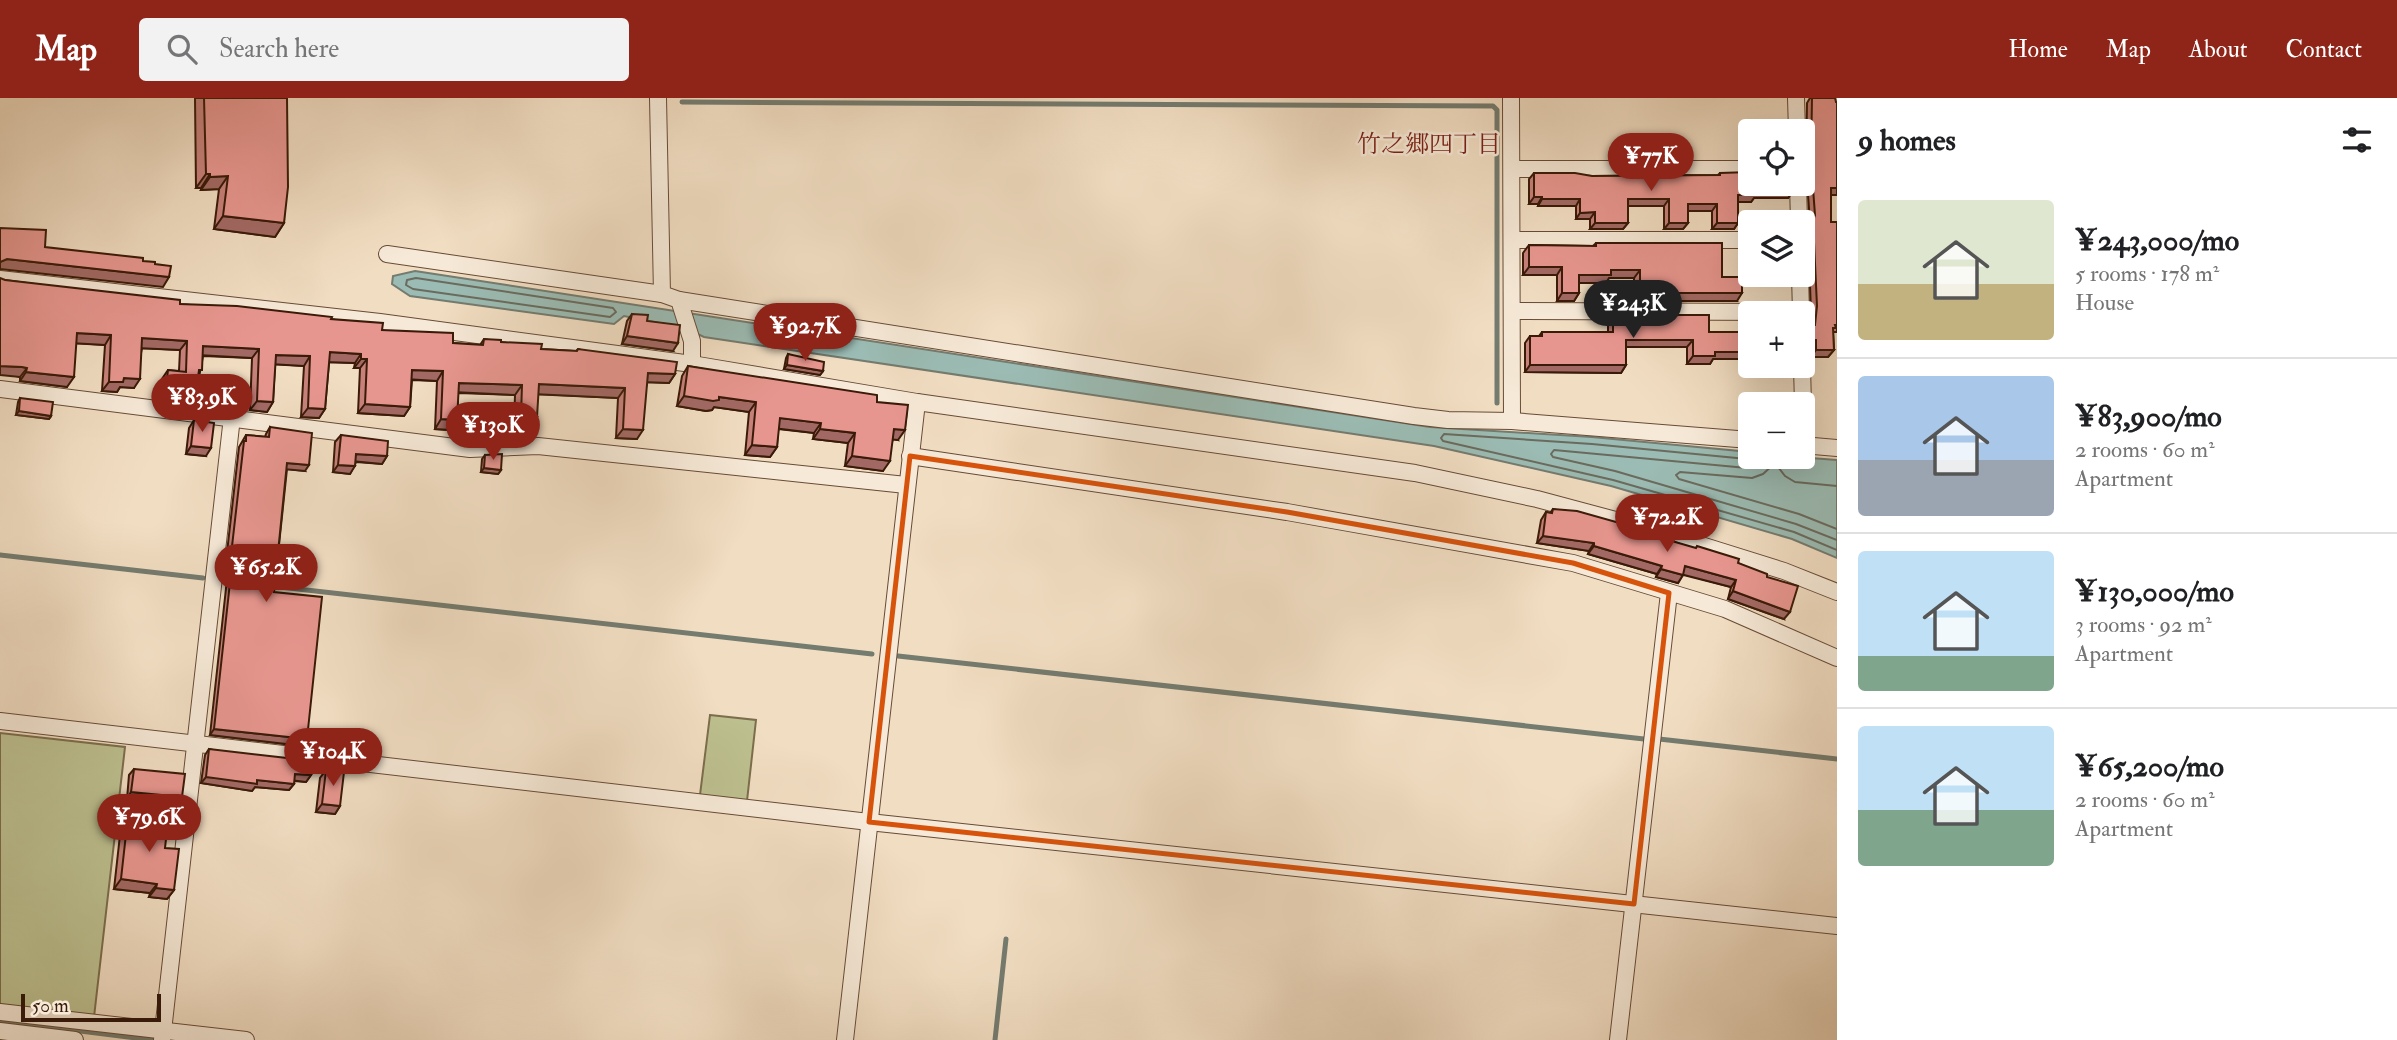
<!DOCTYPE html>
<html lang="en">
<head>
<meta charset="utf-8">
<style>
	body { margin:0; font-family:"IM FELL Double Pica","Noto Serif JP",serif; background:#f2f2f2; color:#202124; height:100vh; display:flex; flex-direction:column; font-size:26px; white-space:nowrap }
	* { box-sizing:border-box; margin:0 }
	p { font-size:23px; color:#757577 }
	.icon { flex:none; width:38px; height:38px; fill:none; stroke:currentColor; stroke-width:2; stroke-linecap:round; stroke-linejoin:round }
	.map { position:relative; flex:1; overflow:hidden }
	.details { display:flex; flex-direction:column; background:#fff; width:560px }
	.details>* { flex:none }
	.controls { position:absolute; left:1738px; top:21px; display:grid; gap:14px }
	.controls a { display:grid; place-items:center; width:77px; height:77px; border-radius:7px; background:#fff; box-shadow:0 7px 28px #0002; font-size:35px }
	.scale { position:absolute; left:21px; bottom:18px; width:140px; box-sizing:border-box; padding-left:7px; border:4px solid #3a1a08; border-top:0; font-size:19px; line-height:24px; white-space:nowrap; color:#3a1a08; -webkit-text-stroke:5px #f6e9d7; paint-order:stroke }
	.price { position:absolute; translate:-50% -60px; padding:0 16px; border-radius:24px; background:#8f2418; color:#fff; font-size:23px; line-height:46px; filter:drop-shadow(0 2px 4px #0008) }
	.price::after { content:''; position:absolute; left:50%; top:42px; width:21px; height:16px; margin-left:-10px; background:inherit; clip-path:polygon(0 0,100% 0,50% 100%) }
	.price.on { background:#222; color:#fff }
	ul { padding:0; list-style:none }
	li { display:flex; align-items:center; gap:21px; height:175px; padding:0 21px }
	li+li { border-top:2px solid #e0e0e0 }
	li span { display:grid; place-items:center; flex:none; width:196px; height:140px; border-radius:7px; color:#555 }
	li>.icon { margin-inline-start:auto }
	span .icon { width:84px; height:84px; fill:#fffc; stroke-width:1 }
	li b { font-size:30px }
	h2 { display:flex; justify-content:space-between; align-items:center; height:84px; padding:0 21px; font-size:30px }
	header { display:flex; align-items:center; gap:42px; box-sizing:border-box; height:98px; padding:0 35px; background:#8f2418; color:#fff }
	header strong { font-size:33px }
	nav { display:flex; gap:38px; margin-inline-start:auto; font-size:24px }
	.search { width:490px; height:63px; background:#f2f2f2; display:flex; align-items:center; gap:18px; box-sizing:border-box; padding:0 24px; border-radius:7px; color:#757577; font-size:26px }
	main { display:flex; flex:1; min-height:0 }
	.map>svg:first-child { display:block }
</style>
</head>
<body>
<header>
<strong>Map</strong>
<div class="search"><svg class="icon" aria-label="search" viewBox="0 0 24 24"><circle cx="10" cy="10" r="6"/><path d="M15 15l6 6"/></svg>Search here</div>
<nav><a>Home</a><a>Map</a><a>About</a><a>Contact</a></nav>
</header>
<main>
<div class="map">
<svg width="1837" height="942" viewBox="0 0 1837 942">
	<rect width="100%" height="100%" fill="#f1ddc2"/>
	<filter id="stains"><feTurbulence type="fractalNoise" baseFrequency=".00286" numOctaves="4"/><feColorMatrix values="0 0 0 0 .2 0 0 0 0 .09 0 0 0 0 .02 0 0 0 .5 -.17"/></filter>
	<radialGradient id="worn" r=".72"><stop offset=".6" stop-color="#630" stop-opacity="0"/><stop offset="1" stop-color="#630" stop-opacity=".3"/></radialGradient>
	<g fill="#bdc090" stroke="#7c6d4c" stroke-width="2">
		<polygon points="710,617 756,622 747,703 700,697"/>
		<polygon points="0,635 125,649 94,919 0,909"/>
	</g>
	<polygon fill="#9bbcb4" stroke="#747b6f" stroke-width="2" points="415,173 1430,329 1592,339 1750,354 1750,359 1798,359 1837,362 1837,460 1792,441 1611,388 1434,348 704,239 685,230 624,218 614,226 410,198 392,186 393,178"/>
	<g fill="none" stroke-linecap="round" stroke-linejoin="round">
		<g stroke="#6a6b5e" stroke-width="2">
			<polygon points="416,180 613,210 616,214 610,219 413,191 406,187 407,182"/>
			<polyline points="1754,359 1747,361 1592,346 1444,336 1441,340 1443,343 1613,382 1794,434 1837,452"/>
			<polyline points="1764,359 1757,367 1747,370 1554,352 1551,356 1553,359 1615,373 1796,426 1837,442"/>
			<polyline points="1837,388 1795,384 1785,378 1775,365 1763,376 1752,380 1680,374 1676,377 1679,381 1799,416 1837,431"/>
		</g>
		<g stroke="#747b6f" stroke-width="5">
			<polyline points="682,4 1493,8 1497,12 1497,305"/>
			<polyline points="0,457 203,480"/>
			<polyline points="271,488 872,556"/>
			<polyline points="898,558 1644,641"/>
			<polyline points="1659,641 1837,661"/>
			<polyline points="0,923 152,942"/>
			<polyline points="995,942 1006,841"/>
		</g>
		<g stroke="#684b36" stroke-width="18">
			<g id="street">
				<polyline points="658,0 662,196 679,202 692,243 692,266"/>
				<polyline points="1511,0 1512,323"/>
				<polyline points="1796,0 1797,33"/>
				<polyline points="1512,71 1750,71"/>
				<polyline points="1798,86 1799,124"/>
				<polyline points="1512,142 1750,142"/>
				<polyline points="387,156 662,196"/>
				<polyline points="1800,177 1801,215"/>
				<polyline points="0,181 380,224 692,266 917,304 1415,375 1537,401 1653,432 1784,473 1837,494"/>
				<polyline points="679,202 1414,318 1448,322 1512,323 1750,342"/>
				<polyline points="1512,213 1801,214"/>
				<polyline points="1802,268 1804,347"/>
				<polyline points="0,291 470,351 538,348 906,387"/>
				<polyline points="1802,347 1837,350"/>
				<polyline points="910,358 1287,414 1573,465 1725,511 1837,560"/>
				<polyline points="0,623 869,724 1837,828"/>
				<polyline points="0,914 246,942"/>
				<polyline points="0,933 75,942"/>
				<polyline points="162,942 232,319"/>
				<polyline points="845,942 917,304"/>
				<polyline points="1618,942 1669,495"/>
			</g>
		</g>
		<use href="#street" stroke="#f6e9d7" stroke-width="16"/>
	</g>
	<g fill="#c7817b" stroke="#3a1a08" stroke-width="2">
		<polygon points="195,0 287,0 284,125 275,139 214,131 219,91 201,92 201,90 196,90"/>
		<polygon points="1810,0 1835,0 1831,97 1831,124 1837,124 1837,234 1833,234 1834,252 1828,259 1811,259 1811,249 1802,249 1802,227 1810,227 1811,215 1808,131 1810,124 1806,70 1807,5"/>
		<polygon points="1534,75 1592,78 1718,77 1720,75 1793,93 1788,100 1754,100 1751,104 1738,104 1738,125 1734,131 1712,131 1712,113 1688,113 1688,125 1683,131 1664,131 1664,108 1628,108 1628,125 1623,131 1590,131 1590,121 1576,121 1576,108 1538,108 1538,106 1529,106 1529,81"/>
		<polygon points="1596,145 1722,179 1737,203 1634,203 1634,180 1609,180 1606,185 1579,185 1579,195 1574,203 1557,203 1557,177 1523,177 1523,155 1529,147 1593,148"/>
		<polygon points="5,182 180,206 331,221 382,232 453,245 480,247 484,241 541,251 576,253 578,251 675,276 669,285 647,284 637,341 616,340 618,300 538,296 531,328 514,327 515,297 458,295 457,322 450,332 435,331 437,283 412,282 410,309 404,318 358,315 360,270 354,270 355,265 329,264 325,311 319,320 301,319 304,268 275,266 273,304 267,314 250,312 252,260 203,258 196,295 190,305 159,299 162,281 168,272 179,273 180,252 142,250 134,290 120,289 117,294 102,293 105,247 76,245 67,289 20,283 20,279 16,278"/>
		<polygon points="632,216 647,223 673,253 622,246 627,223"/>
		<polygon points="1613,217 1709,234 1742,234 1742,228 1747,221 1750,254 1745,261 1713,261 1710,266 1687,266 1687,249 1626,249 1626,267 1621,275 1525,274 1525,245 1530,238 1539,238 1542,234 1608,234 1608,224"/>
		<polygon points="788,256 823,273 820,277 784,271 786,260"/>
		<polygon points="688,268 877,304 898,342 893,341 883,373 845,368 848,345 813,341 814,335 778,331 777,349 770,359 745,357 749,314 714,309 712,312 706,313 677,308 682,278"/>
		<polygon points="20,300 51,318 49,321 16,317 18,304"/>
		<polygon points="194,322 206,358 186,356 189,330"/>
		<polygon points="270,329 305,373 287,371 274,494 303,648 210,637 228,472 225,472 239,349 246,337 265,339 266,336"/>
		<polygon points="341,337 387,358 382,366 356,364 350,376 333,374 335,344"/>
		<polygon points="485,357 501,372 498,376 481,374 482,361"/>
		<polygon points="1553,411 1668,442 1738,465 1767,479 1784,521 1728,501 1731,489 1683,476 1678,485 1656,479 1657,476 1588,456 1589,453 1537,445 1541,422 1546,414 1550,415"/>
		<polygon points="209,651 311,677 306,684 294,683 294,686 289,692 255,689 252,693 201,685 205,657"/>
		<polygon points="134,671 182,699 177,706 127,701 129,677"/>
		<polygon points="326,672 340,708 335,716 316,714 320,680"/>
		<polygon points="128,718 165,750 174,792 167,801 149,799 150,795 114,791 121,728"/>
	</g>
	<g fill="#a26964" stroke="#3a1a08" stroke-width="2">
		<polygon points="206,76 210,76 201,90 196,90"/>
		<polygon points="228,78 219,91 201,92 210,79"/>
		<polygon points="1831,90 1837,90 1837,97 1826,97"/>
		<polygon points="1755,93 1793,93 1788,100 1754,100 1751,104 1734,104 1738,97"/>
		<polygon points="1534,99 1542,99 1538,106 1529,106"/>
		<polygon points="1542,101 1580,101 1576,108 1538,108"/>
		<polygon points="1628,101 1669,101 1664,108 1623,108"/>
		<polygon points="1688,106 1717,106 1712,113 1683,113"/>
		<polygon points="1595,114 1590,121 1576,121 1580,115"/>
		<polygon points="223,118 284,125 275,139 214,131"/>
		<polygon points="1595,125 1628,125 1623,131 1590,131"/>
		<polygon points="1669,125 1688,125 1683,131 1664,131"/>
		<polygon points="1717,125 1738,125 1734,131 1712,131"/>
		<polygon points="7,161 169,179 163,189 0,171 0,164"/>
		<polygon points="1529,169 1562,169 1557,177 1523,177"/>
		<polygon points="1611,172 1640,172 1634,180 1609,180 1606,185 1574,185 1579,177"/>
		<polygon points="1562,195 1579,195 1574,203 1557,203"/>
		<polygon points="1640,195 1742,195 1737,203 1634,203"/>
		<polygon points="77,235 111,237 105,247 70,245"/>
		<polygon points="627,238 678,245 673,253 622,246"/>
		<polygon points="142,240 187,243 180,252 136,250"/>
		<polygon points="1626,242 1693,242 1687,249 1621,249"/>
		<polygon points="1802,242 1816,242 1811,249 1802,249"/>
		<polygon points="203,248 259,251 252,260 197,257"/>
		<polygon points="1816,252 1834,252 1828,259 1811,259"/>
		<polygon points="330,254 361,256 355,265 323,264"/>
		<polygon points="1715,254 1750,254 1745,261 1713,261 1710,266 1687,266 1693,258"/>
		<polygon points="276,257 310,258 304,268 269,266"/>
		<polygon points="361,261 367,261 360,270 354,270"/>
		<polygon points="787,267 823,273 820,277 784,271"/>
		<polygon points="1530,267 1626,267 1621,275 1525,274"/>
		<polygon points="0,268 22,269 27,270 20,279 0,277"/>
		<polygon points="412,272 443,273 437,283 405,281"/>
		<polygon points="26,274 74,279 67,289 20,283"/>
		<polygon points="648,275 675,276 669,285 642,284"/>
		<polygon points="124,280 140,281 134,290 120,289 117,294 102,293 109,284"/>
		<polygon points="459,285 522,287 515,297 452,294"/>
		<polygon points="539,286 625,290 618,300 532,296"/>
		<polygon points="166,289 196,295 190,305 159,299"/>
		<polygon points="684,298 719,299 756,304 749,314 714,309 712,312 706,313 677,308"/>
		<polygon points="257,303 273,304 267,314 250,312"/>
		<polygon points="365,306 410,309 404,318 358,315"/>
		<polygon points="308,310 325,311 319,320 301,319"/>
		<polygon points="19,313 51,318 49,321 16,317"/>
		<polygon points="521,318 537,319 531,328 514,327"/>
		<polygon points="780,320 821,325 814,335 773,330"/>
		<polygon points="441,321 457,322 450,332 435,331"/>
		<polygon points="623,331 643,332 637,341 616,340"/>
		<polygon points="820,331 855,335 848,345 813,341"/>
		<polygon points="894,331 905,332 898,342 887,341"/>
		<polygon points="752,347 777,349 770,359 745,357"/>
		<polygon points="191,348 211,350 206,358 186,356"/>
		<polygon points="356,356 387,358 382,366 351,363"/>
		<polygon points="852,358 890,363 883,373 845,368"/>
		<polygon points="287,365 309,367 305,373 283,371"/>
		<polygon points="338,367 355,368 350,376 333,374"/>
		<polygon points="484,370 501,372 498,376 481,374"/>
		<polygon points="1624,409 1639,413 1636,417 1622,413"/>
		<polygon points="1543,438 1594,445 1589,453 1537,445"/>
		<polygon points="1594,448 1662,468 1657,476 1588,456"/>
		<polygon points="1685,468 1736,482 1731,489 1680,476"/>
		<polygon points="1661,471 1683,477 1678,485 1656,479"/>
		<polygon points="1733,493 1790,514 1784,521 1728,501"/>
		<polygon points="214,631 307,641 303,648 210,637"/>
		<polygon points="295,676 311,677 306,684 290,682"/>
		<polygon points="206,679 257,682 294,686 289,692 255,689 252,693 201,685"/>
		<polygon points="131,694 182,699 177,706 127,701"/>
		<polygon points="322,706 340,708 335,716 316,714"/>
		<polygon points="121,781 157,786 150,795 114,791"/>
		<polygon points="156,790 174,792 167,801 149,799"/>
	</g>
	<g fill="#e7968f" stroke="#3a1a08" stroke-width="2">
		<polygon points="204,0 287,0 288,89 284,125 223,118 228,78 210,79 210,76 206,76"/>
		<polygon points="1812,0 1835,0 1836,4 1837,4 1837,90 1831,90 1831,124 1837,124 1837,227 1835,227 1836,230 1833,230 1834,252 1816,252 1816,242 1802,242 1802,227 1815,227 1817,208 1813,123 1815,117 1811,63"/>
		<polygon points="1750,74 1750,86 1793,86 1793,93 1755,93 1755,97 1738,97 1738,125 1717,125 1717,106 1688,106 1688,125 1669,125 1669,101 1628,101 1628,125 1595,125 1595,114 1580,115 1580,101 1542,101 1542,99 1534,99 1534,75 1575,75 1592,78 1720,77 1720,75"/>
		<polygon points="0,130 46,132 45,149 143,160 143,163 155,164 155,166 171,168 169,179 7,161 0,164"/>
		<polygon points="1596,145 1722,145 1722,179 1742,179 1742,195 1640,195 1640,172 1611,172 1611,177 1579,177 1579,195 1562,195 1562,169 1529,169 1529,147 1596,148"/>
		<polygon points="0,180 5,182 180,202 180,206 237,208 332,219 331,221 383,225 382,232 453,235 453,245 483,247 484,241 501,242 501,244 542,246 541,251 577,253 578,251 677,264 675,276 648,275 643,332 623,331 625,290 539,286 537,319 521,318 522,287 459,285 457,322 441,321 443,273 412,272 410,309 365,306 367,261 361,261 361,256 330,254 325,311 308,310 310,258 276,257 273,304 257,303 259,251 203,248 202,272 199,272 196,295 166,289 168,272 186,274 187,243 142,240 140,281 124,280 123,284 109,284 111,237 77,235 74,279 26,274 27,270 22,269 0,268"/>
		<polygon points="632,216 648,217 647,223 680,227 678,245 627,238"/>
		<polygon points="1613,217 1709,217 1709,234 1747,234 1747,221 1750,221 1750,254 1715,254 1715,258 1693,258 1693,242 1626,242 1626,267 1530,267 1530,238 1542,238 1542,234 1613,234"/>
		<polygon points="788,256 824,264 823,273 787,267"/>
		<polygon points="688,268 877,297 877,304 908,307 905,332 894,331 890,363 852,358 855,335 820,331 821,325 780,320 777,349 752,347 756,304 719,299 719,302 713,303 684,298"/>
		<polygon points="20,300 53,304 51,318 19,313"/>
		<polygon points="194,322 214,325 211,350 191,348"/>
		<polygon points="270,329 312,335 309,367 287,365 274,494 322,499 307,641 214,631 232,466 230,466 244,343 246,343 246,337 269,339"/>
		<polygon points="341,337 388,343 387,358 356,356 355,368 338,367"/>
		<polygon points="502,356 501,372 484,370 485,357"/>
		<polygon points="1626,404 1640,408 1639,413 1624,409"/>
		<polygon points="1553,411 1577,413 1666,438 1668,442 1696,450 1697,448 1739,461 1738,465 1767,476 1767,479 1798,488 1790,514 1733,493 1736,482 1685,468 1683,477 1661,471 1662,468 1594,448 1594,445 1543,438 1546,414 1552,415"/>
		<polygon points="209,651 313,663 311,677 295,676 294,686 257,682 257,686 206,679"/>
		<polygon points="134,671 185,676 182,699 131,694"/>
		<polygon points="326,672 344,674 340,708 322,706"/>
		<polygon points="128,718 168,723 165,750 179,751 174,792 156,790 157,786 121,781"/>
	</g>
	<path fill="none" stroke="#d7530c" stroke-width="5" stroke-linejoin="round" d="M910 358 1287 414 1573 465 1669 495 1634 806 869 724Z"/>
	<g text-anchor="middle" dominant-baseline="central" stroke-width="5" stroke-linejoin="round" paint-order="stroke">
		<g font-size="24" fill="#7a1f14" stroke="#f6e9d7">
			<text x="1429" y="46">竹之郷四丁目</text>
		</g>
	</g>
	<rect width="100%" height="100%" filter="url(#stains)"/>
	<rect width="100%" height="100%" fill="url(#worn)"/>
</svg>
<div class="controls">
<a><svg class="icon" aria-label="locate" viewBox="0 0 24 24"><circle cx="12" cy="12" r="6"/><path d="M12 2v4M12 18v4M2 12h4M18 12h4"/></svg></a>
<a><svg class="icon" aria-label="layers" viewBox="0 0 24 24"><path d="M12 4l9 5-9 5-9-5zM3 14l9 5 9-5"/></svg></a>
<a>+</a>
<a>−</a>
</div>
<div class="scale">50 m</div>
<b class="price" style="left:1651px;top:95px">¥77K</b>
<b class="price on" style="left:1633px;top:242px">¥243K</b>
<b class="price" style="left:805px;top:265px">¥92.7K</b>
<b class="price" style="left:202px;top:336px">¥83.9K</b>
<b class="price" style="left:493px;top:364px">¥130K</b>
<b class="price" style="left:1667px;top:456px">¥72.2K</b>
<b class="price" style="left:266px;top:506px">¥65.2K</b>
<b class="price" style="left:333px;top:690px">¥104K</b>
<b class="price" style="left:149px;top:756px">¥79.6K</b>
</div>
<section class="details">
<h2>9 homes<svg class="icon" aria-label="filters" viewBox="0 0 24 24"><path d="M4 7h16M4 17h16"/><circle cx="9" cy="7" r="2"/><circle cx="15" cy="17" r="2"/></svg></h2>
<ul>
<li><span style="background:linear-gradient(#dfe7d0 60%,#c2b280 0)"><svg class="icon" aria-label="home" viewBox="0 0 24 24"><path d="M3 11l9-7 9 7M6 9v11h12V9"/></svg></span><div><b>¥243,000/mo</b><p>5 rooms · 178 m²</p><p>House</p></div></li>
<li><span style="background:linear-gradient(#a9c7e8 60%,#9aa5b1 0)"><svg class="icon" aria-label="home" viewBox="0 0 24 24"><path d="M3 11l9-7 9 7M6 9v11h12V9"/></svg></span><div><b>¥83,900/mo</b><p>2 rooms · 60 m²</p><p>Apartment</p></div></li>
<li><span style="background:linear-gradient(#bfe0f5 75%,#7fa58c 0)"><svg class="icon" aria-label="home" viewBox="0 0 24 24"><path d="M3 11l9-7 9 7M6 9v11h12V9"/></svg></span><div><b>¥130,000/mo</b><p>3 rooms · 92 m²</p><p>Apartment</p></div></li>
<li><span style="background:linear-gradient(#bfe0f5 60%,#7fa58c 0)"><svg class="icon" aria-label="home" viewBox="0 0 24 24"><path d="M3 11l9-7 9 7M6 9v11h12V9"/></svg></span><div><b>¥65,200/mo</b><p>2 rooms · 60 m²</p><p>Apartment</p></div></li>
</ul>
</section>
</main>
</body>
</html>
